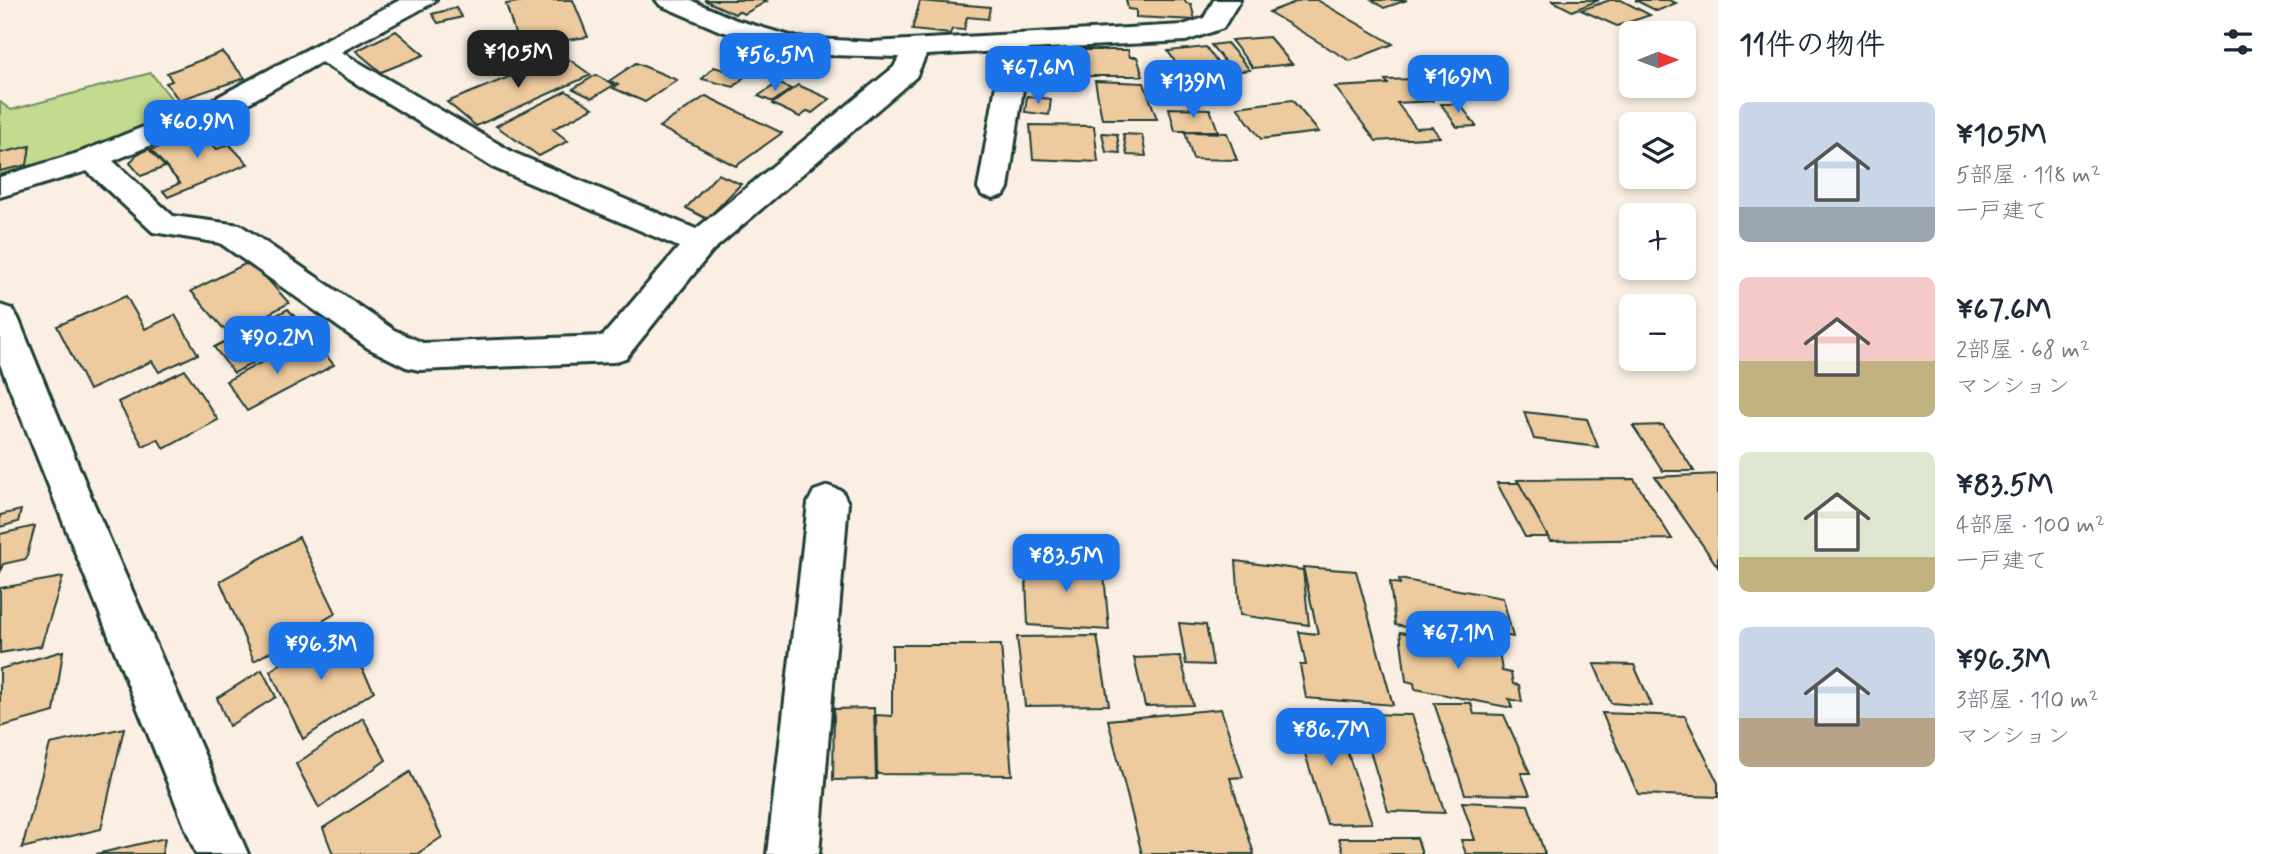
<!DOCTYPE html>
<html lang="ja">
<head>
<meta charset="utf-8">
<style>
	body { margin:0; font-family:Mynerve,"Klee One",sans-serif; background:#f6f6f7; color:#1f2937; height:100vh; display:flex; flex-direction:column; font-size:26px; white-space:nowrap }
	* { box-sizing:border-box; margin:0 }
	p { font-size:23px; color:#747a83 }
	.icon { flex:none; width:38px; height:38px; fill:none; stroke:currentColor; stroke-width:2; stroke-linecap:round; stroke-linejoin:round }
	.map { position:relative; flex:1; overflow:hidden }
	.drawer { display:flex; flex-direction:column; background:#fff; width:560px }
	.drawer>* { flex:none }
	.needle { width:46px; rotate:89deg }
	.controls { position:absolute; left:1619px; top:21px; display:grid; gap:14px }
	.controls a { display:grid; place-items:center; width:77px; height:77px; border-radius:10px; background:#fff; box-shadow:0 4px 10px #0003; font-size:35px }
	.price { position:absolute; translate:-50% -60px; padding:0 16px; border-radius:14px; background:#1a73e8; color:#fff; font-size:23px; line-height:46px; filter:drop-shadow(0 2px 4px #0008) }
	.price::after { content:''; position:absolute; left:50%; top:42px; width:21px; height:16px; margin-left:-10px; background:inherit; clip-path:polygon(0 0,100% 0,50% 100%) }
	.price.on { background:#222; color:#fff }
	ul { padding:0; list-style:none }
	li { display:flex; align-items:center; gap:21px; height:175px; padding:0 21px }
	li span { display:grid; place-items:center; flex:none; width:196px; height:140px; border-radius:10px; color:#555 }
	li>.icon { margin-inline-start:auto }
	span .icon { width:84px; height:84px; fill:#fffc; stroke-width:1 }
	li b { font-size:30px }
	h2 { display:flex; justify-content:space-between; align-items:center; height:84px; padding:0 21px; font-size:30px }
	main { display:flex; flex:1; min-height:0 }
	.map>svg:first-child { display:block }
</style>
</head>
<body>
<main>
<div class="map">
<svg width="1718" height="854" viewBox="0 0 1718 854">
	<rect width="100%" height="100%" fill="#faefe2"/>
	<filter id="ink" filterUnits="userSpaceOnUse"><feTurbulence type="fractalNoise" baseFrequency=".0143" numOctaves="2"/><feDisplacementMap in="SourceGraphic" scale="14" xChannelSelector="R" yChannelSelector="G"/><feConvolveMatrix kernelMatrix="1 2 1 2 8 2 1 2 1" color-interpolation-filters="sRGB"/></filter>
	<g filter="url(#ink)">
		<polygon fill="#c4da8f" stroke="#728c62" stroke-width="2" points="151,73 182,112 72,156 0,176 0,102 11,110"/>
		<g fill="#eeca9f" stroke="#1f3d34" stroke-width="2">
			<polygon points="529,0 573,0 588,37 519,47 506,4"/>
			<polygon points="704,0 765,0 767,1 744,14 738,11 735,14"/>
			<polygon points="1126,0 1185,0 1186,3 1191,4 1195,20 1136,17 1136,10 1128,9"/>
			<polygon points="1301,0 1317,0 1393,44 1350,61 1269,12"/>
			<polygon points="1372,0 1407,0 1384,8"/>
			<polygon points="1551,0 1599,0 1572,11"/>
			<polygon points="1610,0 1621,0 1650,15 1617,26 1581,10"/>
			<polygon points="1635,0 1669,0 1676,3 1657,11"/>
			<polygon points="920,1 990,7 988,19 967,17 964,30 952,29 950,34 912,30"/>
			<polygon points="456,8 462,17 438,23 432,14"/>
			<polygon points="396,31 424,55 381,72 356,51"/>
			<polygon points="1269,37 1292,64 1253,68 1231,40"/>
			<polygon points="1227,43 1250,70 1233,72 1211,45"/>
			<polygon points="1206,47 1230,81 1190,85 1168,51"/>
			<polygon points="1059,50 1128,50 1130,57 1137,57 1143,76 1064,76"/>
			<polygon points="222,52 245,78 179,100 166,83 172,81 167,73"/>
			<polygon points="563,55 591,75 476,126 447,102"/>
			<polygon points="636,63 677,80 645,102 613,88 618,85 609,81"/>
			<polygon points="714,67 745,76 734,87 702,79"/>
			<polygon points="596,75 614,85 592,98 573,89"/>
			<polygon points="1415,79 1433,101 1397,103 1416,128 1432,127 1440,137 1376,141 1335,87 1388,84 1385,80"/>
			<polygon points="1095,81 1144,83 1157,119 1102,119"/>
			<polygon points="778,83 791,89 773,102 758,96"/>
			<polygon points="798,85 830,99 812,113 808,111 800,117 772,104"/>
			<polygon points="566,91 593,108 553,129 568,141 539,156 496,126"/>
			<polygon points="706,96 782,133 736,166 659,127"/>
			<polygon points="1027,96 1051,99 1049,115 1025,112"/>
			<polygon points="1292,100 1319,132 1261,139 1237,107"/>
			<polygon points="1441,104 1460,104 1476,126 1457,127"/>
			<polygon points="1169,108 1210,109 1218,131 1175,131"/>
			<polygon points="1030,125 1094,126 1098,162 1033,159"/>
			<polygon points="210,128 218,138 210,142 217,149 229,144 248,164 168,197 163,191 180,183 151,150"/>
			<polygon points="1185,132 1227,133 1237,160 1193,159"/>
			<polygon points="1102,133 1117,134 1120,153 1106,152"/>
			<polygon points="1123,134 1142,135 1146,156 1127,155"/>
			<polygon points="30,146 27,165 0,171 0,153"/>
			<polygon points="149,149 165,167 141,176 130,163 137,154"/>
			<polygon points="718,174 741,184 707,219 686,208"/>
			<polygon points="251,261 289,303 229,335 191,291"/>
			<polygon points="126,296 145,329 175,315 198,354 159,372 152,361 89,390 57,326"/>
			<polygon points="288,309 303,326 285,336 288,340 276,346 279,349 234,373 214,347"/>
			<polygon points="320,348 334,365 247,411 226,381 285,350 290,356 303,349 308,354"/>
			<polygon points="185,370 218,420 164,449 158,439 143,446 118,402"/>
			<polygon points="1524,412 1587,419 1598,447 1534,439"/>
			<polygon points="1663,425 1694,471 1663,471 1633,426"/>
			<polygon points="1718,474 1718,567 1655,477"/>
			<polygon points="1634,479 1672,539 1550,541 1517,480"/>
			<polygon points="1497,483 1519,483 1548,537 1525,537"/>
			<polygon points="21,510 18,522 0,527 0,515"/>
			<polygon points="35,526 26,559 3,564 0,573 0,534"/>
			<polygon points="299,537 336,613 254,661 220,581"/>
			<polygon points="1025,558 1103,563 1109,630 1028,625"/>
			<polygon points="1236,561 1303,570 1309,625 1240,615"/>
			<polygon points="1303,567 1356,571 1393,705 1306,698 1300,665 1306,665 1299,632 1318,634"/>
			<polygon points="63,577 41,646 0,653 0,588"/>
			<polygon points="1399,579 1503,598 1513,637 1503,635 1506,646 1395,625 1390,582 1400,584"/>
			<polygon points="1179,623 1206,625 1213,665 1186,664"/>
			<polygon points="338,625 374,691 303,739 270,671"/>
			<polygon points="1400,632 1499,651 1502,671 1511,673 1513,684 1519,685 1522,702 1509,699 1512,708 1415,689 1414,683 1406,681"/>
			<polygon points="1097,636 1109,705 1025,706 1017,637"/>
			<polygon points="892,645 1001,645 1012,775 877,774 876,715 892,716"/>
			<polygon points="63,651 54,712 0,727 0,669"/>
			<polygon points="1180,656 1193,705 1145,706 1134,658"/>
			<polygon points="1594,664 1634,665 1652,706 1611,703"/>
			<polygon points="262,670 276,697 229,726 217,698"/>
			<polygon points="1434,703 1471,703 1474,714 1504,715 1530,773 1521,773 1530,795 1465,794"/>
			<polygon points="874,708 876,779 833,780 834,709"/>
			<polygon points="1221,709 1243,777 1230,778 1254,854 1142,854 1108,720"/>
			<polygon points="1333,711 1372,823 1327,824 1292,712"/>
			<polygon points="1602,713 1685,716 1718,783 1718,797 1638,794"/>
			<polygon points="1359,714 1412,715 1445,813 1388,811"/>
			<polygon points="363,718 386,760 319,808 296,764"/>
			<polygon points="124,728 101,829 22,848 50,744"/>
			<polygon points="410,772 442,837 417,854 333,854 323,828"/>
			<polygon points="1462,802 1528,805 1545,854 1466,854 1461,840 1475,840"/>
			<polygon points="165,838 162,854 96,854"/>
			<polygon points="1339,838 1417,838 1422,854 1344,854"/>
		</g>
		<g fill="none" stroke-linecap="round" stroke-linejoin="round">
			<g stroke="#1f3d34" stroke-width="6">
				<g id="minor">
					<path d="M400 0H436C432 5 355 44 341 52L514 153 696 229 894 67 899 57 795 54 718 30 660 5 656 0H690L736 20 797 38 872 42 1183 25 1204 18 1214 0H1240L1223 28 1186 41 1029 49 1008 188 1004 195 993 198 982 195 978 188 1002 51 926 55 916 77 712 251 626 358 613 362 419 370 406 367 368 348 220 243 153 232 87 171 0 197V177L81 152 216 98ZM321 62 492 167 679 247 603 336 423 343 394 330 240 225 173 216 113 161 236 110Z"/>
					<polygon points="0,305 12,309 18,318 94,504 248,854 196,854 0,364"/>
					<polygon points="828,486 842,491 848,503 819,854 767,854 808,503 814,491"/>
				</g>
			</g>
			<use href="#minor" fill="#fff" fill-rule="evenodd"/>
		</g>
	</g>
</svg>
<div class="controls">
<a><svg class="needle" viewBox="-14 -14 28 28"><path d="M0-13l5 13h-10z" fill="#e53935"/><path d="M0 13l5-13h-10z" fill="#747a83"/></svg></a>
<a><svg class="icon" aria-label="layers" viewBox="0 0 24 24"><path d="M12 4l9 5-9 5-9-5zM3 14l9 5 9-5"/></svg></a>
<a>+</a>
<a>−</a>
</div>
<b class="price on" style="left:518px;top:90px">¥105M</b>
<b class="price" style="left:775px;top:93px">¥56.5M</b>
<b class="price" style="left:1038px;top:106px">¥67.6M</b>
<b class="price" style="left:1458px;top:115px">¥169M</b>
<b class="price" style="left:1193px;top:120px">¥139M</b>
<b class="price" style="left:197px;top:160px">¥60.9M</b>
<b class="price" style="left:277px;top:376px">¥90.2M</b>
<b class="price" style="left:1066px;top:594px">¥83.5M</b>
<b class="price" style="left:1458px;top:671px">¥67.1M</b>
<b class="price" style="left:321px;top:682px">¥96.3M</b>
<b class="price" style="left:1331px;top:768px">¥86.7M</b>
</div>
<section class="drawer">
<h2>11件の物件<svg class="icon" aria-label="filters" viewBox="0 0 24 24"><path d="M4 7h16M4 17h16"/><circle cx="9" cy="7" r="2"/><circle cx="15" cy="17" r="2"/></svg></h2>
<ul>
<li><span style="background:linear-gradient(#c9d6e8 75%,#9aa5b1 0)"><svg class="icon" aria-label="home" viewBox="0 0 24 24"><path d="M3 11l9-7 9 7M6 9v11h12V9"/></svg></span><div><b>¥105M</b><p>5部屋 · 118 m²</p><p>一戸建て</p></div></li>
<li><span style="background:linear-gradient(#f6c9c9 60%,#c2b280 0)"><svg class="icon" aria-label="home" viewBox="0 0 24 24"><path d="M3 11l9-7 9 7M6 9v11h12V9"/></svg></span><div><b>¥67.6M</b><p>2部屋 · 68 m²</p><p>マンション</p></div></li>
<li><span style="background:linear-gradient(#dfe7d0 75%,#c2b280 0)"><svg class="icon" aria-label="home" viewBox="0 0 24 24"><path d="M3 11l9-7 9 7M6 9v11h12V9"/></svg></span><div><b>¥83.5M</b><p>4部屋 · 100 m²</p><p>一戸建て</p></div></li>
<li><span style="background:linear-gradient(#c9d6e8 65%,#b9a48a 0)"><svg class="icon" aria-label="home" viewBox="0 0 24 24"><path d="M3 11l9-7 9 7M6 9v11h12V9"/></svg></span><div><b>¥96.3M</b><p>3部屋 · 110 m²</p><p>マンション</p></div></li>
</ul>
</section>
</main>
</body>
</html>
